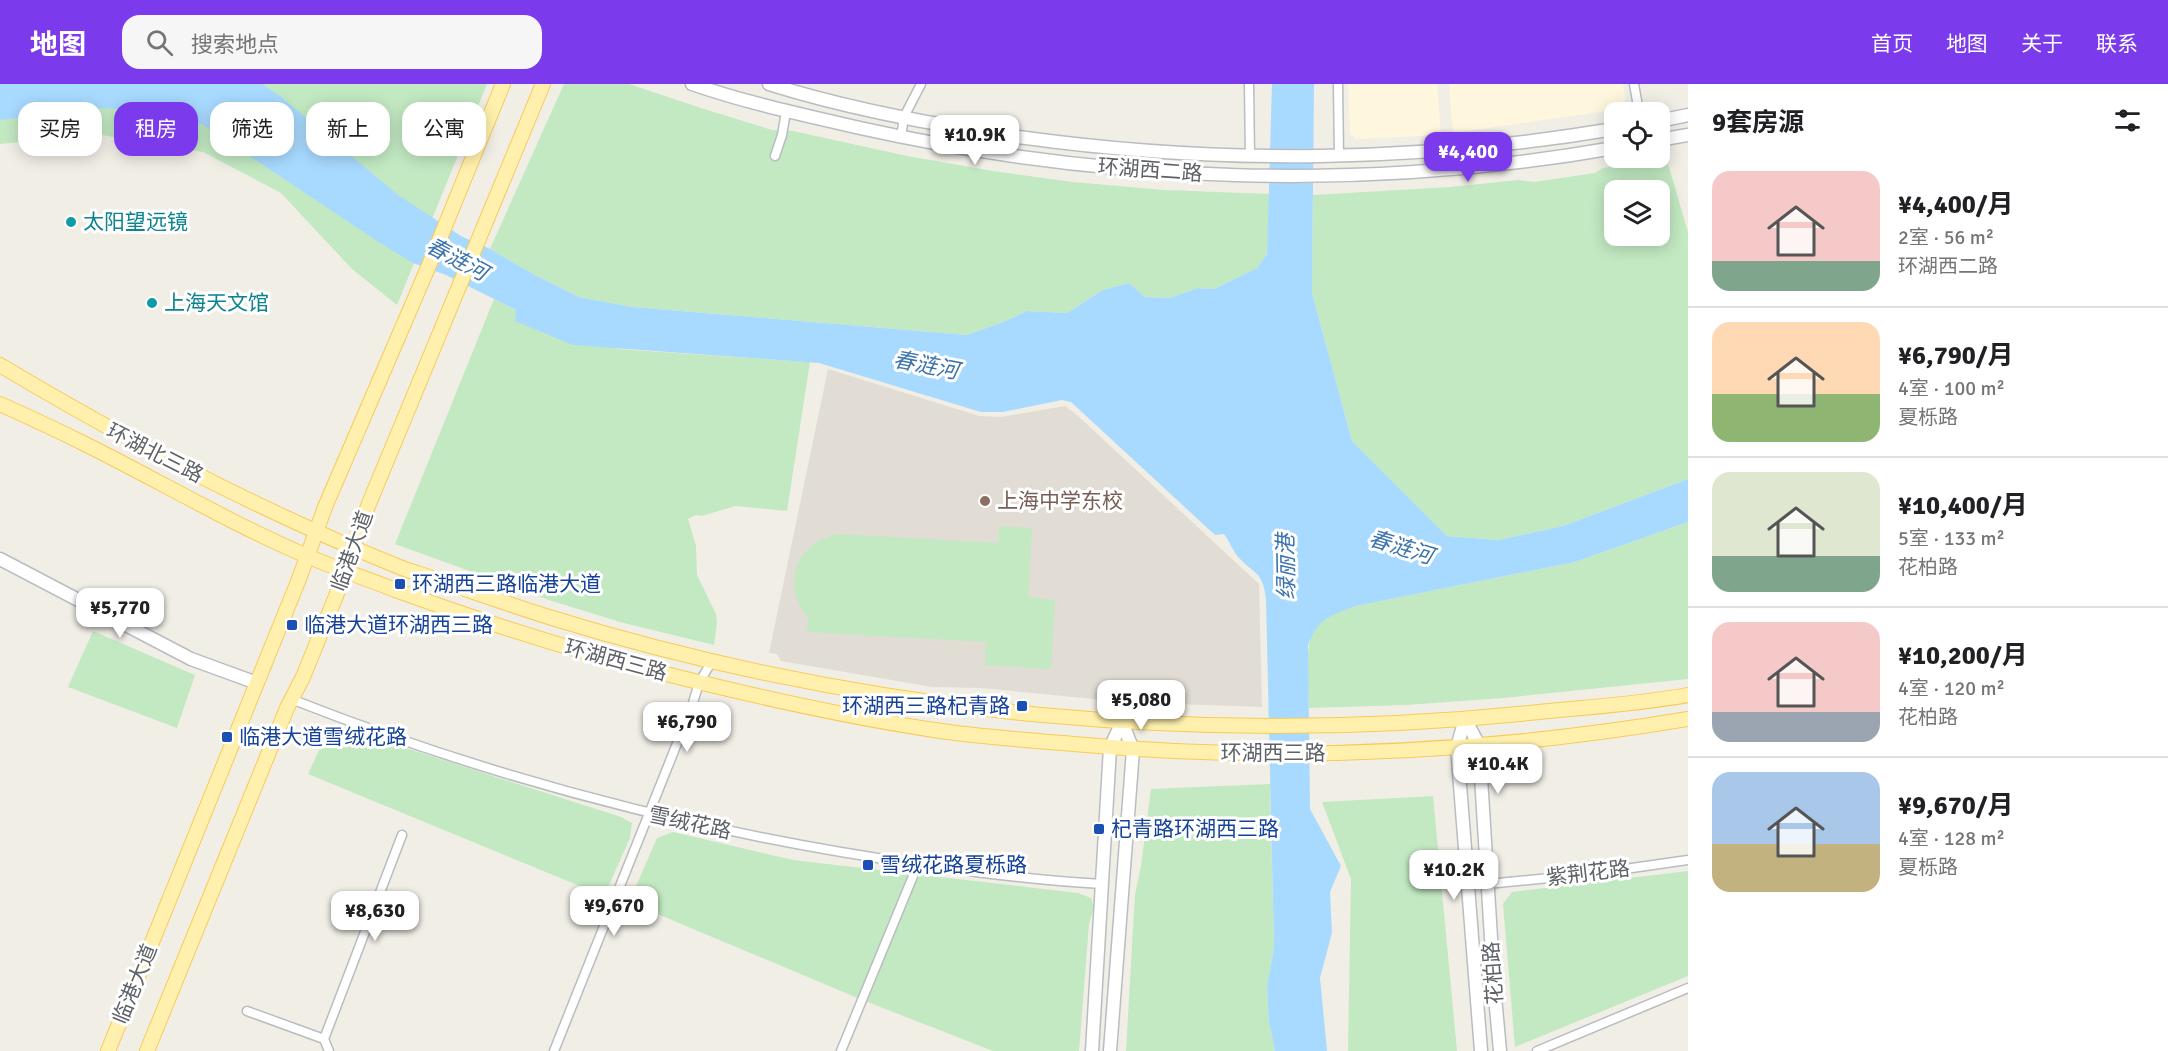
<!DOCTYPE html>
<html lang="zh">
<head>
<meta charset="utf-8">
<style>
	body { margin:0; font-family:Signika,"Noto Sans SC",sans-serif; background:#f6f6f6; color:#202124; height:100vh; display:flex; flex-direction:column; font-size:22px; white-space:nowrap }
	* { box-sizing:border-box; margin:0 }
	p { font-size:20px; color:#757577 }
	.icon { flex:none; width:33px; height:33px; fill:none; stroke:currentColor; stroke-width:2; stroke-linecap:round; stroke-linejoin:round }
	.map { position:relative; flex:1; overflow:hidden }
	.details { display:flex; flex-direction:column; background:#fff; width:480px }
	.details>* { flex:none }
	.hud { position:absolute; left:18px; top:18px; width:570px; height:54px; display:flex; gap:12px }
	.fabs { position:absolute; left:1604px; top:18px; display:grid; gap:12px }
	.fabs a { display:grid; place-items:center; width:66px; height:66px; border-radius:12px; background:#fff; box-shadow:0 3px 15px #0003; font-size:30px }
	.price { position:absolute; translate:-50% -51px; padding:0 14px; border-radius:12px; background:#fff; color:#222; font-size:20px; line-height:39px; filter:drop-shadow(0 2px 3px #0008) }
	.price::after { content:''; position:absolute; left:50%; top:36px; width:18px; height:14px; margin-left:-9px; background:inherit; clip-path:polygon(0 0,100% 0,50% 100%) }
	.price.selected { background:#7c3aed; color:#fff }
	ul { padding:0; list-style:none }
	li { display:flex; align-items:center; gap:18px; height:150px; padding:0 24px }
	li+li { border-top:2px solid #e0e0e0 }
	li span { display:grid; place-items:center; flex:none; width:168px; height:120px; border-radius:18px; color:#555 }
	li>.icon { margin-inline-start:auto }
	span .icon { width:72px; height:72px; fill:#fffc; stroke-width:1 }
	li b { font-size:26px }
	h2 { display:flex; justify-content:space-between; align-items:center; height:72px; padding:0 24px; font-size:26px }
	.chip { padding:0 21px; border-radius:18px; background:#fff; box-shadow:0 3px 15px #0003; font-size:21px; line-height:54px }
	.chip.selected { background:#7c3aed; color:#fff }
	header { display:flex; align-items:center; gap:36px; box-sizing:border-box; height:84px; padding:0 30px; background:#7c3aed; color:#fff }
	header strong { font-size:28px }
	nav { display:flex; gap:33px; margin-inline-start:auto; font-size:21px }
	.search { width:420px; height:54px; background:#f6f6f6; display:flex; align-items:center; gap:15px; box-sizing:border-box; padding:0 21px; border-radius:18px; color:#757577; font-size:22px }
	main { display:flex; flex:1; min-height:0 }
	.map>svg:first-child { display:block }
</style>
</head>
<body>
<header>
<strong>地图</strong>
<div class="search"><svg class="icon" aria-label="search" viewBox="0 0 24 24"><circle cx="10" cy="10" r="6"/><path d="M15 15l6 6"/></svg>搜索地点</div>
<nav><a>首页</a><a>地图</a><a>关于</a><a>联系</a></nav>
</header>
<main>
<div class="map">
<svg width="1688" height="967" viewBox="0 0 1688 967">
	<rect width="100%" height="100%" fill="#f1eee6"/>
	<g fill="#fff7dd">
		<polygon points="1348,0 1437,0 1441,51 1356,55 1351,51 1350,47"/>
		<polygon points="1449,0 1623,0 1625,13 1624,20 1620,25 1453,49"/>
	</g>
	<polygon fill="#e1ddd4" points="828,285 979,332 1001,333 1065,322 1078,332 1259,500 1262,623 1149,619 1143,608 1135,604 1118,603 1112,605 1104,616 981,604 932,603 781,577 777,570 769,569"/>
	<g fill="#c2e9c2" fill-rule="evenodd">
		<polygon points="0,0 487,0 397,221 352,185 281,109 203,68 96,50 0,60"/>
		<polygon points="564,0 629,0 704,25 772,46 793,47 907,72 993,87 1073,98 1164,106 1270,110 1267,170 1257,184 1214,205 1198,204 1169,214 1145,213 1129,199 1103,206 1067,229 1027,227 1003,238 967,251 633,223 579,213 535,191 490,165"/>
		<path d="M1666 73 1688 148V395L1563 442 1498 456 1447 452 1352 357 1312 209 1313 111 1451 103 1518 96 1534 98 1595 89 1603 84ZM1614 106H1659V152H1614Z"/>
		<polygon points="494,215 516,226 618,265 810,278 787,427 735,422 702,432 695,431 688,435 696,462 697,491 716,530 717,539 714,561 620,538 549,516 395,460"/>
		<path d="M1688 438V595L1503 614 1406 621 1309 624C1309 604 1303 562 1315 545 1323 532 1342 527 1356 522L1575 478Z"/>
		<path d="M999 442 1032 444 1028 513 1055 516 1051 585 985 581 986 558 807 548 808 536H810C780 502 795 457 840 450L998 459Z"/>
		<polygon points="93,547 195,591 177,644 68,603"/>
		<polygon points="331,640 621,733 632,739 630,754 604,812 308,690"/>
		<polygon points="1270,700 1274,863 1267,903 1269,938 1275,967 1126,967 1135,810 1141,782 1151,705"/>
		<polygon points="1433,712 1457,967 1348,967 1351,795 1322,718"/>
		<polygon points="673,748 793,776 1078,809 1091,814 1094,823 1089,840 1079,967 993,967 860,915 629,818 657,754"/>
		<polygon points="1688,787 1688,892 1515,963 1503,820 1512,808"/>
	</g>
	<path fill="#a8daff" d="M0 0H262L280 12 398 111 461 152 490 165 535 191 579 213 633 223 967 251 1003 238 1027 227 1067 229 1103 206 1129 199 1145 213 1169 214 1198 204 1214 205 1257 184 1267 170 1272 0H1314L1312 209 1352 357 1447 452 1498 456 1563 442 1688 395V438L1575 478 1356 522C1329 532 1318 534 1308 562L1310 725 1341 782 1330 808 1332 849 1320 894 1327 967H1275L1269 938 1267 903 1274 863 1266 515C1263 489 1256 491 1240 475 1233 468 1230 458 1224 450L1215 451 1071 318 1062 316 1003 328H981L819 279 573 261 515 237 516 226 446 191 413 179 380 159 203 41 172 29 103 24 0 36Z"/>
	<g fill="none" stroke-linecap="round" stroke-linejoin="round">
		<g stroke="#b9bcc0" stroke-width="11">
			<g id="street">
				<polyline points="1249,0 1250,73"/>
				<polyline points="1338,0 1339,72"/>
				<polyline points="1634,0 1639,28"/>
				<polyline points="901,53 904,33 921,0"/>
				<polyline points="775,72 782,51 786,28"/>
				<path d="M291 615C494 695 701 749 917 780 979 789 1040 797 1102 800"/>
				<polyline points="1487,800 1590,790 1688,776"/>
				<polyline points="247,927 324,955"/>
				<polyline points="329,967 324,955 402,751"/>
				<polyline points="554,967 692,622 699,599 712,577"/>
				<polyline points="841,967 918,780"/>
				<polyline points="1537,967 1688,904"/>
			</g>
		</g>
		<g stroke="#b9bdc2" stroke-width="15">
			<g id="secondary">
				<path d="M692 0C747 19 804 31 860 44 1108 99 1363 108 1614 64"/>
				<path d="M769 0C852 26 940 42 1026 54 1225 81 1416 78 1614 45"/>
				<polyline points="1659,37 1688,31"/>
				<polyline points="1659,56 1688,51"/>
				<polyline points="0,475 191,575 257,599"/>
				<polyline points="1465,635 1479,661 1494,902 1500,967"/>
				<polyline points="1465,635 1457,663 1481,967"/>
				<polyline points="1092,967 1110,664 1122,638"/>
				<polyline points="1110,967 1133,666 1122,638"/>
			</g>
		</g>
		<g stroke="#f8ca58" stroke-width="16">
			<g id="primary">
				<path d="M0 281C129 358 262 428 402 484 412 488 424 491 435 495 474 508 513 522 552 534 871 632 1208 663 1539 628 1589 623 1639 620 1688 611"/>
				<path d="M0 320C29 333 59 347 87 361 161 398 232 440 307 472 337 485 368 495 398 507 484 538 570 566 658 588 749 611 841 632 934 646 980 653 1027 656 1074 660 1279 679 1485 669 1688 635"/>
				<polyline points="108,967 299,495 325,423 427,186 503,0"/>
				<polyline points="147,967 287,624 303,593 336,512 368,422 543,0"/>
			</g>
		</g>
		<use href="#street" stroke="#fff" stroke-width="8"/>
		<use href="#secondary" stroke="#fff" stroke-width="12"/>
		<use href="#primary" stroke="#fff1ad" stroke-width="14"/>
	</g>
	<g fill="#0f9aa8" stroke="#fff" stroke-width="2">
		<circle cx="71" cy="138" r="6"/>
		<circle cx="152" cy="219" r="6"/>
	</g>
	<circle fill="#8d6e63" stroke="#fff" stroke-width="2" cx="985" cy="417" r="6"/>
	<g fill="#1a4fb4" stroke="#fff" stroke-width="2">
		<rect x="394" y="494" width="12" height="12" rx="3"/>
		<rect x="286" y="535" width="12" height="12" rx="3"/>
		<rect x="1016" y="616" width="12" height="12" rx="3"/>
		<rect x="221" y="647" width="12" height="12" rx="3"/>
		<rect x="1093" y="739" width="12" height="12" rx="3"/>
		<rect x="862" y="775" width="12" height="12" rx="3"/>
	</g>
	<g text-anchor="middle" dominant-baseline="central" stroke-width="6" stroke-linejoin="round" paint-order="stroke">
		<g font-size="21" fill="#5e6267" stroke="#fff">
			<text transform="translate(1150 86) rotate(4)">环湖西二路</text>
			<text transform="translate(155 369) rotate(27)">环湖北三路</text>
			<text transform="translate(352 467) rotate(-70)">临港大道</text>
			<text transform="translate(616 576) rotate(15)">环湖西三路</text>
			<text x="1273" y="669">环湖西三路</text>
			<text transform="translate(690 739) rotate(12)">雪绒花路</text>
			<text transform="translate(1588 789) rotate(-7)">紫荆花路</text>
			<text transform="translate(1493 889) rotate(-94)">花柏路</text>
			<text transform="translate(135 900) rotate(-68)">临港大道</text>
		</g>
		<g font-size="21" fill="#0d838f" stroke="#fff" text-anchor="start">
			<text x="83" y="138">太阳望远镜</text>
			<text x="164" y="219">上海天文馆</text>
		</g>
		<g font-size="21" fill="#785e54" stroke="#fff" text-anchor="start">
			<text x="997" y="417">上海中学东校</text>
		</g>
		<g font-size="21" fill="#164399" stroke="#fff" text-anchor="start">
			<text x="412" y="500">环湖西三路临港大道</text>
			<text x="304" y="541">临港大道环湖西三路</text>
			<text x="1010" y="622" text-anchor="end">环湖西三路杞青路</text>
			<text x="239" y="653">临港大道雪绒花路</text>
			<text x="1111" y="745">杞青路环湖西三路</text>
			<text x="880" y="781">雪绒花路夏栎路</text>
		</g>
		<g font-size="22" font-style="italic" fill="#3c74ad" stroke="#fff">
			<text transform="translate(457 175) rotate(28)">春涟河</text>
			<text transform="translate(926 281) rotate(11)">春涟河</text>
			<text transform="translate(1401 463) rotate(17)">春涟河</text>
			<text transform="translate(1286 483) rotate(-91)">绿丽港</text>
		</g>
	</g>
</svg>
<div class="fabs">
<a><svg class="icon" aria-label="locate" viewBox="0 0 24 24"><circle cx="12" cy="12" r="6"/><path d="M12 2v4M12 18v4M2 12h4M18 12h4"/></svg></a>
<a><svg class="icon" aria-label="layers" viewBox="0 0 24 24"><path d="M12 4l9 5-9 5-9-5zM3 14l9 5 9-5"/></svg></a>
</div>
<b class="price" style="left:975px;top:82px">¥10.9K</b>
<b class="price selected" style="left:1468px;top:99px">¥4,400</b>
<b class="price" style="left:120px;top:555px">¥5,770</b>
<b class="price" style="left:1141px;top:647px">¥5,080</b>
<b class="price" style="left:687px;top:669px">¥6,790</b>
<b class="price" style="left:1498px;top:711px">¥10.4K</b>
<b class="price" style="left:1454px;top:817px">¥10.2K</b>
<b class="price" style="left:614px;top:853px">¥9,670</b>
<b class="price" style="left:375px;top:858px">¥8,630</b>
<div class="hud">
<a class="chip">买房</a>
<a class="chip selected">租房</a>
<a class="chip">筛选</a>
<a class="chip">新上</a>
<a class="chip">公寓</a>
</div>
</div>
<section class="details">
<h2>9套房源<svg class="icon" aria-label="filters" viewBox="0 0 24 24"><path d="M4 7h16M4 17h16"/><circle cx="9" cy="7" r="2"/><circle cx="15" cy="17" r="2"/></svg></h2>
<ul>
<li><span style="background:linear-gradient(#f6c9c9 75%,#7fa58c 0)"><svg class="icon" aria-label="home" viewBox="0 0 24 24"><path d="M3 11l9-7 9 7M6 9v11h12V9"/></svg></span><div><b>¥4,400/月</b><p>2室 · 56 m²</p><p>环湖西二路</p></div></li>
<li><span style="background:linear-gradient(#ffd9b3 60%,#8fb573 0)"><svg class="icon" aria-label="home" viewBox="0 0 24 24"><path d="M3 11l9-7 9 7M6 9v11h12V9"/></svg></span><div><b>¥6,790/月</b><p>4室 · 100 m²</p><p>夏栎路</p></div></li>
<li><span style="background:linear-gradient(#dfe7d0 70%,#7fa58c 0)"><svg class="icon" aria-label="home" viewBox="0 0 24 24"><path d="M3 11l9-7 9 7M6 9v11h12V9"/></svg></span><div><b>¥10,400/月</b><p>5室 · 133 m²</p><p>花柏路</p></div></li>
<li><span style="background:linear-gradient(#f6c9c9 75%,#9aa5b1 0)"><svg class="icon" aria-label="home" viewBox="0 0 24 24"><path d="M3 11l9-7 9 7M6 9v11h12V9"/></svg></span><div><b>¥10,200/月</b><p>4室 · 120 m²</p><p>花柏路</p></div></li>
<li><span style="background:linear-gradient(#a9c7e8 60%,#c2b280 0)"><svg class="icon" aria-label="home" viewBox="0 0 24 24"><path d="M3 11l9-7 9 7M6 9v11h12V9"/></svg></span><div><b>¥9,670/月</b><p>4室 · 128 m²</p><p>夏栎路</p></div></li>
</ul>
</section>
</main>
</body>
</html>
